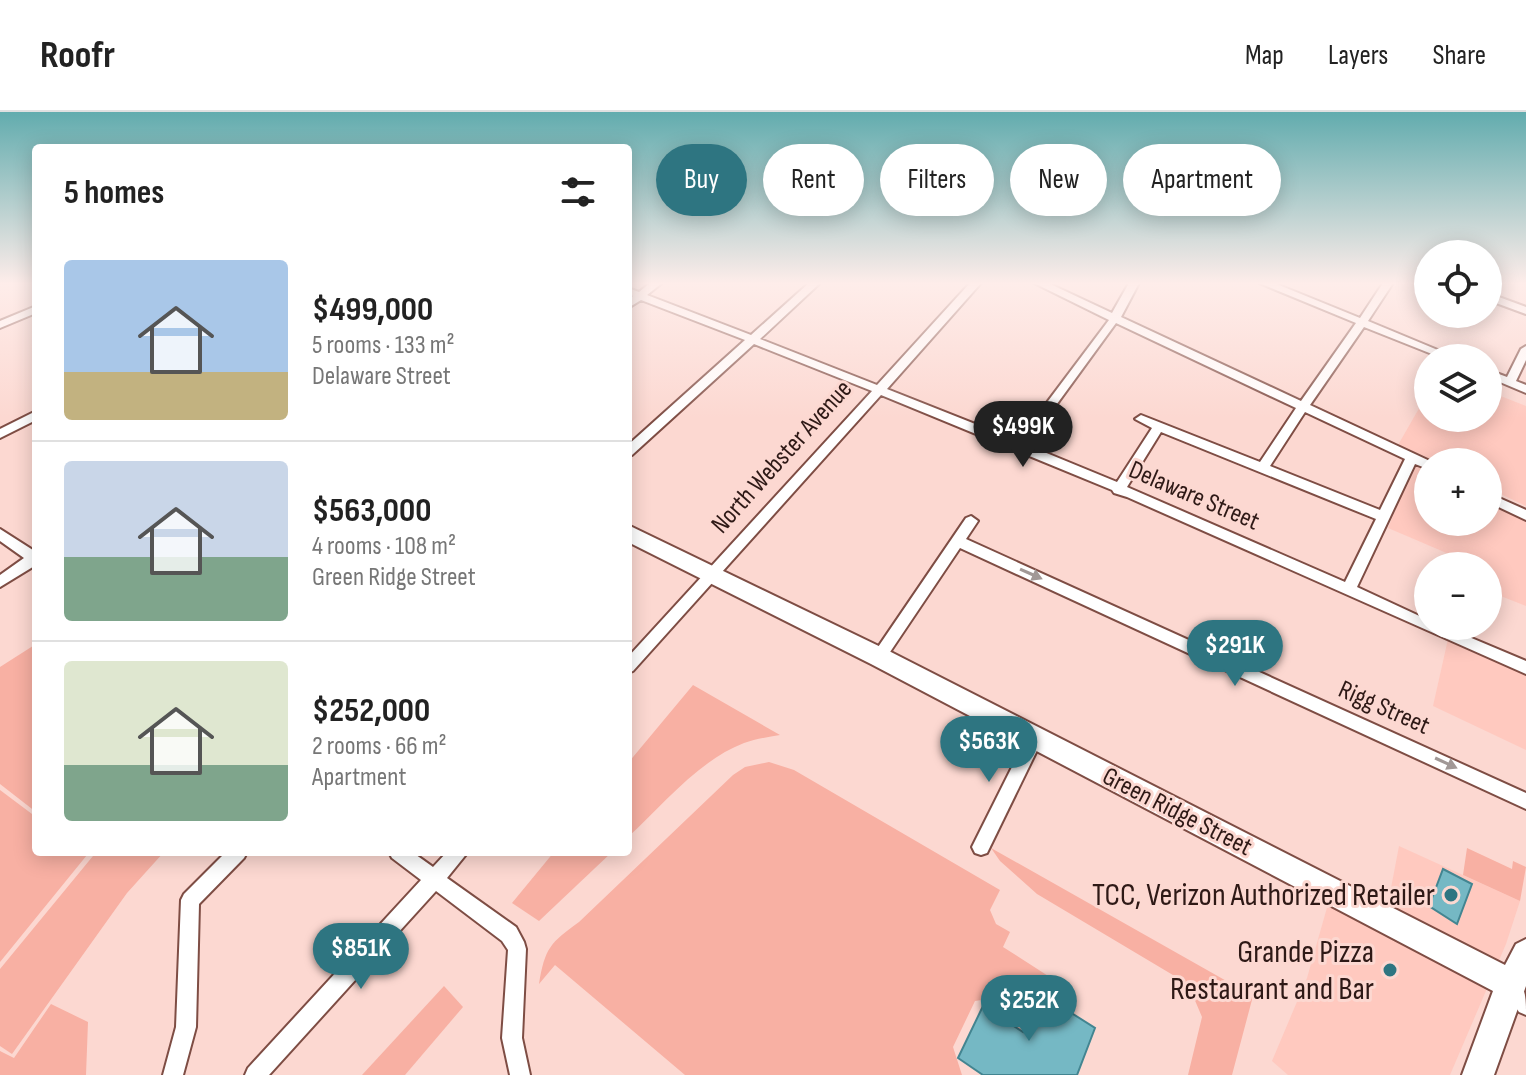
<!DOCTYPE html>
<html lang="en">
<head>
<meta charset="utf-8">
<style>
	body { margin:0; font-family:"Sofia Sans Condensed",sans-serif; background:#f6f6f6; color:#222; height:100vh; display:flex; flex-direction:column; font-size:30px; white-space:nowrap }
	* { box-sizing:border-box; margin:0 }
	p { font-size:26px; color:#767676 }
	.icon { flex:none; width:44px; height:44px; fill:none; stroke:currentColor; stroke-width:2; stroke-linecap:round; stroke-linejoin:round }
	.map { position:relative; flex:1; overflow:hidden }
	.side { position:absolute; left:32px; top:32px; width:600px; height:712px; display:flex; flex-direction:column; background:#fff; border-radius:8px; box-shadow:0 4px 20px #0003 }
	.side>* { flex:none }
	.banner { position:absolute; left:656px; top:32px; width:750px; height:72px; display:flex; gap:16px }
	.controls { position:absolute; left:1414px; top:128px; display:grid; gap:16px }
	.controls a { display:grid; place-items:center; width:88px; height:88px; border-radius:50%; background:#fff; box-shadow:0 4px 20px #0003; font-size:40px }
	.price { position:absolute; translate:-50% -68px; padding:0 18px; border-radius:28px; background:#2e7581; color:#fff; font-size:26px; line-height:52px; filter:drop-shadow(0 2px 4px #0008) }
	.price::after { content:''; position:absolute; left:50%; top:48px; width:24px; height:18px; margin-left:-12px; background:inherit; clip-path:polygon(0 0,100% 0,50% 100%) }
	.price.on { background:#222; color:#fff }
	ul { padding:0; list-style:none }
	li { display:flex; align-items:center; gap:24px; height:200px; padding:0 32px }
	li+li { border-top:2px solid #e0e0e0 }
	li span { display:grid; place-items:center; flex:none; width:224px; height:160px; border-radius:8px; color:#555 }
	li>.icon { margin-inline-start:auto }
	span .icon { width:96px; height:96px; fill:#fffc; stroke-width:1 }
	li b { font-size:34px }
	h2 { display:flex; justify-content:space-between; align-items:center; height:96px; padding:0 32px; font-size:34px }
	.pill { padding:0 28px; border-radius:36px; background:#fff; box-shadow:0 4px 20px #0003; font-size:28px; line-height:72px }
	.pill.on { background:#2e7581; color:#fff }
	header { display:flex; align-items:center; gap:48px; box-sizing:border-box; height:112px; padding:0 40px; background:#fff; border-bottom:2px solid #e0e0e0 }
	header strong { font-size:38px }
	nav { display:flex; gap:44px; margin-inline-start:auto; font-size:28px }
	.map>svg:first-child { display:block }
</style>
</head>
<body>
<header>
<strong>Roofr</strong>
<nav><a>Map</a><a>Layers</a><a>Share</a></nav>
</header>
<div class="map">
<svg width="1526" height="963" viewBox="0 0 1526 963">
	<rect width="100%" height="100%" fill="#fcd8d1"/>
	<g fill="#ffc9bf">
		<polygon points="1426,277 1428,306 1488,306 1488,279 1526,294 1526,394 1488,376 1488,350 1438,350 1398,333 1425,286"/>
		<polygon points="1414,353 1428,360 1428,410 1488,410 1488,391 1526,409 1526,494 1488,479 1488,454 1477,454 1388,416"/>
		<polygon points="1448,527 1526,561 1526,638 1433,594"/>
		<polygon points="1399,734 1520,789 1506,832 1450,963 1288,963 1272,949 1307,866 1334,771 1387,797"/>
	</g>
	<g fill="#f8b0a3">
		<polygon points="36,532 36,700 0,672 0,555"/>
		<path d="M693 573 780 623C768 625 755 627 744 631 699 648 662 694 628 725V651Z"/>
		<path d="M769 650 794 658 1000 778 990 798 996 812 1010 820 1003 835 1056 869 1053 877 975 889 953 935 962 963H685L555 853 539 872C545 836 550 831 579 810L733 663 745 655Z"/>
		<polygon points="0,678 36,705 36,740 83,740 87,743 0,850"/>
		<polygon points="991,736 1253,884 1232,963 1188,963 1202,905 1188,872 1037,782 1000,749"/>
		<polygon points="1467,736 1512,757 1513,749 1526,755 1520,789 1463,763"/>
		<polygon points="89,740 164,740 127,781 12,942 0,934 0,857 93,744"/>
		<polygon points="554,740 612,740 539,809 512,791"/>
		<polygon points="444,874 463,895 405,963 362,963"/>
		<polygon points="51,892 88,910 86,963 0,963 0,939 14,946"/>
	</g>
	<g fill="#75b8c4" stroke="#438591" stroke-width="2">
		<polygon points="1443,757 1472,772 1457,812 1429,794"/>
		<polygon points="1040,881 1095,916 1077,963 983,963 958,946 983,894 1023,920"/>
	</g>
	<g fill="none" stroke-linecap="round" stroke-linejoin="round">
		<g stroke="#7e4d44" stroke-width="4">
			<g id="minor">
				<path d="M650 171H662L647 183 751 223 809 171H820L760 227 877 273 970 171H981L887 277 1018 329 1109 208 1034 171H1048L1112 201 1129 171H1139L1121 205 1301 289 1356 211 1259 171H1274L1360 206 1383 171H1393L1368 209 1457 246H1442L1364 215 1310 293 1432 350H1428V357L1415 352 1357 475 1428 508V514H1443L1526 549V562L1127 385 1114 381 1112 378 881 283 633 559 628 561V545L872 279 754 232 632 343 628 344V333L745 228 641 188 628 196V188L633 184 628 182V176L639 180ZM1116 211 1296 296 1260 350 1141 303 1135 307 1152 316 1117 370 1027 333ZM1305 300 1405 347 1380 398 1270 354ZM1161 320 1376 407 1345 470 1127 375Z"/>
				<polygon points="1488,181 1526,195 1526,202 1488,188"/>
				<polygon points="36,194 36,201 0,216 0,209"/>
				<polygon points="1526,234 1526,248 1516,269 1526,273 1526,281 1488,265 1488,258 1507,265 1521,237"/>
				<polygon points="36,299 36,308 0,326 0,317"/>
				<polygon points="1488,381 1526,398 1526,408 1488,390"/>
				<polygon points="971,404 978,409 966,427 1526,681 1526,697 960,436 884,549 879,551 874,549 872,545 874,541 966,406"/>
				<polygon points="0,417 36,440 36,453 0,475 0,463 24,446 0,429"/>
				<polygon points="1034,621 1040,623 1042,628 987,741 981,743 975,741 972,735 1028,623"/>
				<polygon points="226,740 247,740 244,746 199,792 196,915 183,963 163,963 176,915 181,788 184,782"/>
				<polygon points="389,740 412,740 433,755 447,740 468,740 447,766 516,815 524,830 526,837 522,926 530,963 510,963 502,926 508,838 502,829 436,779 269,963 245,963 248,956 421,768 392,746"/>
				<path d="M1511 863C1526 871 1526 886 1526 903L1519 900 1501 873 1504 866Z"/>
			</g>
		</g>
		<g stroke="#7e4d44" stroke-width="4">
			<polygon id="primary" points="628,413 887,538 1505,853 1516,832 1526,827 1526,874 1494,963 1462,963 1493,879 871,552 628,430"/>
		</g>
		<use href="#minor" fill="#fff" fill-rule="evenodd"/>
		<use href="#primary" fill="#fff" fill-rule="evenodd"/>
	</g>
	<defs><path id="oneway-solid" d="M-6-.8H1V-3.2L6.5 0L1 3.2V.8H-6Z" transform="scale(2)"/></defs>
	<g fill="#a19896">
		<use href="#oneway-solid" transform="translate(1031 462) rotate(24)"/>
		<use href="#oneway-solid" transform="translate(1446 651) rotate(25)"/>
	</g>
	<linearGradient id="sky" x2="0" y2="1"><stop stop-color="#62acae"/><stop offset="0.56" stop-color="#feedea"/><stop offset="1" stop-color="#feedea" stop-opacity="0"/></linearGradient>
	<rect width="1526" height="306" fill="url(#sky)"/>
	<g fill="#2e7581" stroke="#fcd8d1" stroke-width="3">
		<circle cx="1451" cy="783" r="8"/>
		<circle cx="1390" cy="858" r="8"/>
	</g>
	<g text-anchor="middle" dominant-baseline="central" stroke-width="6" stroke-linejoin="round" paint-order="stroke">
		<g font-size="26" fill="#2e1916" stroke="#fcd8d1">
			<text transform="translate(782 345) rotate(-48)">North Webster Avenue</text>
			<text transform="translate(1194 384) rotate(23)">Delaware Street</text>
			<text transform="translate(1384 596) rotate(24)">Rigg Street</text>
			<text transform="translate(1177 700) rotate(27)">Green Ridge Street</text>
		</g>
		<g font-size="32" fill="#2e1916" stroke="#fcd8d1" text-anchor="end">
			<text x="1435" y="783">TCC, Verizon Authorized Retailer</text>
			<text x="1374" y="840">Grande Pizza<tspan x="1374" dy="37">Restaurant and Bar</tspan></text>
		</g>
	</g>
</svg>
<div class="controls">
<a><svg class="icon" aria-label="locate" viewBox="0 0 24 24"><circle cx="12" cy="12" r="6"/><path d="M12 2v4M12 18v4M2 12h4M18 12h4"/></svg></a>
<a><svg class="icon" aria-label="layers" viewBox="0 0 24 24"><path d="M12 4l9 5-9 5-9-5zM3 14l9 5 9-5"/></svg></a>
<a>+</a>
<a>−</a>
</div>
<b class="price on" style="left:1023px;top:357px">$499K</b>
<b class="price" style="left:1235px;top:576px">$291K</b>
<b class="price" style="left:989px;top:672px">$563K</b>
<b class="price" style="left:361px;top:879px">$851K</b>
<b class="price" style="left:1029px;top:931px">$252K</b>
<div class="banner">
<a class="pill on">Buy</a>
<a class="pill">Rent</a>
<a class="pill">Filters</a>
<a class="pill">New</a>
<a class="pill">Apartment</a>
</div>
<section class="side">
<h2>5 homes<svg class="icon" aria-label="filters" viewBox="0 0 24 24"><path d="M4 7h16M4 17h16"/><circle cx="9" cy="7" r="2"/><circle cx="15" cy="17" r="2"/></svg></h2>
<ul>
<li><span style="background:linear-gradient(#a9c7e8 70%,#c2b280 0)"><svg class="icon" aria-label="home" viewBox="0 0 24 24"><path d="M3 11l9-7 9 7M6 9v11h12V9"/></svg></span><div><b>$499,000</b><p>5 rooms · 133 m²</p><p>Delaware Street</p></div></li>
<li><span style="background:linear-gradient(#c9d6e8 60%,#7fa58c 0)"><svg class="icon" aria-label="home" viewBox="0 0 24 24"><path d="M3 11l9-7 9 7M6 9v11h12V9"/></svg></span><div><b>$563,000</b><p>4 rooms · 108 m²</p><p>Green Ridge Street</p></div></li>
<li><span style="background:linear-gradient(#dfe7d0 65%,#7fa58c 0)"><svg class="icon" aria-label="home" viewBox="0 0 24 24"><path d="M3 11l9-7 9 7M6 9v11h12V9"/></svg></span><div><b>$252,000</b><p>2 rooms · 66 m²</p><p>Apartment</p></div></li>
</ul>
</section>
</div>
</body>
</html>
